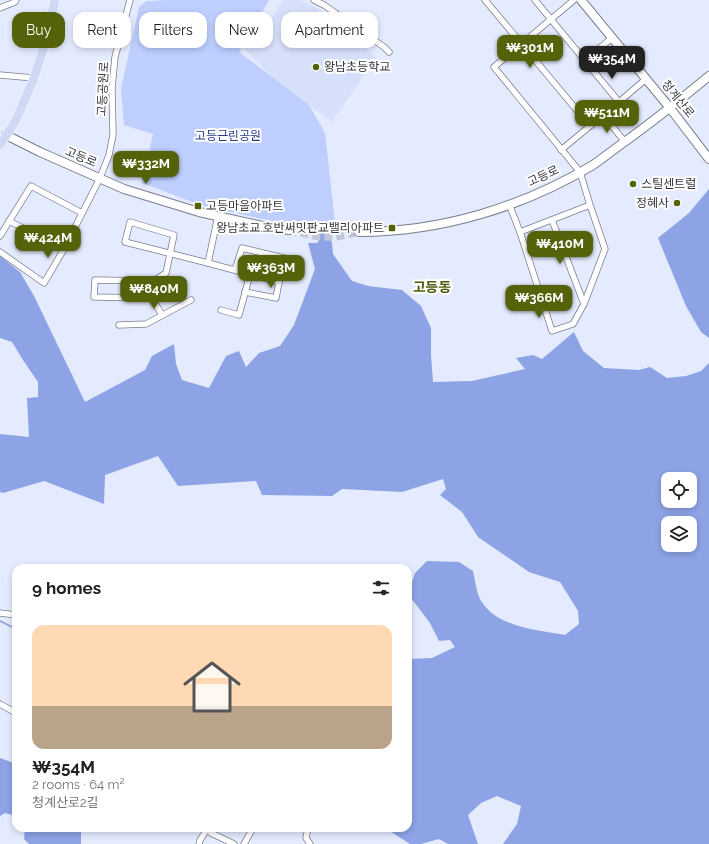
<!DOCTYPE html>
<html lang="en">
<head>
<meta charset="utf-8">
<style>
	body { margin:0; font-family:Raleway,"Noto Sans KR",sans-serif; background:#f6f6f6; color:#202124; height:100vh; display:flex; flex-direction:column; font-size:15px; white-space:nowrap }
	* { box-sizing:border-box; margin:0 }
	p { font-size:13px; color:#757577 }
	.icon { flex:none; width:22px; height:22px; fill:none; stroke:currentColor; stroke-width:2; stroke-linecap:round; stroke-linejoin:round }
	.map { position:relative; flex:1; overflow:hidden }
	.sheet { position:absolute; left:12px; top:564px; width:400px; height:268px; display:flex; flex-direction:column; background:#fff; border-radius:12px; box-shadow:0 2px 6px #0003 }
	.sheet>* { flex:none }
	.hud { position:absolute; left:12px; top:12px; width:400px; height:36px; display:flex; gap:8px }
	.fabs { position:absolute; left:661px; top:472px; display:grid; gap:8px }
	.fabs a { display:grid; place-items:center; width:36px; height:36px; border-radius:8px; background:#fff; box-shadow:0 2px 6px #0003; font-size:20px }
	.price { position:absolute; translate:-50% -34px; padding:0 9px; border-radius:8px; background:#546309; color:#fff; font-size:13px; line-height:26px; filter:drop-shadow(0 1px 2px #0008) }
	.price::after { content:''; position:absolute; left:50%; top:24px; width:12px; height:9px; margin-left:-6px; background:inherit; clip-path:polygon(0 0,100% 0,50% 100%) }
	.price.on { background:#222; color:#fff }
	ul { padding:0; list-style:none }
	li { display:grid; align-content:center; gap:8px; height:212px; padding:0 20px }
	li span { display:grid; place-items:center; height:124px; border-radius:12px; color:#555 }
	li>.icon { margin-inline-start:auto }
	span .icon { width:72px; height:72px; fill:#fffc; stroke-width:1 }
	li b { font-size:17px }
	h2 { display:flex; justify-content:space-between; align-items:center; height:48px; padding:0 20px; font-size:17px }
	.pill { padding:0 14px; border-radius:12px; background:#fff; box-shadow:0 2px 6px #0003; font-size:14px; line-height:36px }
	.pill.on { background:#546309; color:#fff }
	.map>svg:first-child { display:block }
</style>
</head>
<body>
<div class="map">
<svg width="709" height="844" viewBox="0 0 709 844">
	<rect width="100%" height="100%" fill="#e4ebfe"/>
	<polygon fill="#d7e0fa" points="283,0 300,0 313,6 360,38 363,45 376,57 332,122 273,78 242,46 267,26"/>
	<polygon fill="#bdceff" points="170,0 269,0 239,52 309,105 325,133 335,222 290,225 203,206 142,183 153,134 124,125 121,89 139,7 147,1"/>
	<g fill="#8da3e5" fill-rule="evenodd">
		<polygon points="709,189 709,338 701,332 686,306 658,238 689,213"/>
		<path d="M319 223H331C330 229 332 233 330 238L332 243 333 254 352 281 368 286 402 290 421 306 431 328V355L433 382 472 381 525 369 516 358 533 355 542 359 574 332 583 351 604 368 639 370 650 367 667 378 686 376 701 371 709 363V844H503L517 824 521 806 497 796 481 803 468 815 478 844H448L439 839 421 844H410L385 828H408V659L432 658 455 647 450 640 439 641 430 623 408 594 415 573 427 561 459 562 473 571C475 580 477 595 481 601 498 628 538 630 565 635L579 624 578 611 560 582 529 572 478 537 462 512 440 495 446 489 443 479 402 492 342 489 332 496 262 495 256 481 178 486 158 456 105 475 104 504 44 481 3 493 0 492V434L29 437 27 398 38 397V382L23 360 12 342 0 338V256L20 272 34 296 85 402 145 370 152 356 174 344 176 364 182 380 209 388 226 356 239 351 246 367 259 353 280 346 294 325 315 269 308 243H317L320 239C319 233 321 228 319 223ZM668 479H690V501H668ZM668 523H690V545H668Z"/>
		<polygon points="0,758 16,764 16,816 5,813 0,816"/>
		<polygon points="25,828 81,828 81,844 29,844 24,839"/>
	</g>
	<g fill="none" stroke-linecap="round" stroke-linejoin="round">
		<polyline stroke="#8a9fe1" stroke-width="1.5" points="0,621 10,626 16,630"/>
		<g stroke="#c1c7d8" stroke-width="8" stroke-dasharray="8 4" stroke-linecap="butt">
			<path d="M298 229C317 227 334 228 354 231"/>
			<polyline points="289,230 316,236 334,237 359,232"/>
		</g>
		<g stroke="#787e8f" stroke-width="7">
			<g id="street">
				<polyline points="314,0 324,5 384,47 389,52"/>
				<polyline points="485,0 590,126"/>
				<polyline points="535,0 619,102 561,150"/>
				<polyline points="574,0 494,67 580,172 590,205 520,232 552,331 573,324 584,304 605,249 590,205"/>
				<polyline points="0,8 15,2 16,0"/>
				<polyline points="585,60 612,38"/>
				<polyline points="0,75 34,78"/>
				<polyline points="619,102 646,79"/>
				<polyline points="603,115 625,142"/>
				<polyline points="509,204 520,232"/>
				<polyline points="218,216 208,263 279,282 284,258 242,248 235,270"/>
				<polyline points="552,220 584,304"/>
				<polyline points="9,221 64,249"/>
				<polyline points="0,236 31,186 82,213"/>
				<polyline points="0,252 44,283 64,249 100,178 109,155 113,135 112,88 115,57 130,0"/>
				<polyline points="245,292 276,298 279,282"/>
				<polyline points="152,298 154,281"/>
				<polyline points="221,310 239,315 249,278"/>
				<polyline points="162,315 152,298 94,297 95,280 154,281 166,273 174,235 130,222 125,242 208,263"/>
				<polyline points="119,325 146,324 191,300"/>
				<polyline points="0,613 16,615"/>
				<polyline points="0,704 16,713"/>
				<polyline points="208,828 211,833 234,844"/>
				<polyline points="308,828 306,838 310,844"/>
				<polyline points="199,844 200,840 208,828"/>
				<polyline points="244,844 253,828"/>
			</g>
		</g>
		<g stroke="#787e8f" stroke-width="10">
			<g id="secondary">
				<polyline points="581,0 670,108 709,159"/>
				<polyline points="6,135 40,152 124,189 199,212 267,227 289,230"/>
				<path d="M359 232C441 232 523 207 593 165 603 158 613 150 623 143 652 122 681 99 709 76"/>
			</g>
		</g>
		<g stroke="#fff" stroke-width="10">
			<polyline id="primary" points="0,145 16,120 34,78 46,40 55,0"/>
		</g>
		<use href="#street" stroke="#fff" stroke-width="5.5"/>
		<use href="#secondary" stroke="#fff" stroke-width="8"/>
		<use href="#primary" stroke="#d0d9f4" stroke-width="9"/>
	</g>
	<g fill="#546309" stroke="#fff" stroke-width="1.5">
		<circle cx="316" cy="67" r="4"/>
		<circle cx="633" cy="184" r="4"/>
		<circle cx="677" cy="203" r="4"/>
		<rect x="194" y="202" width="8" height="8" rx="2"/>
		<rect x="388" y="224" width="8" height="8" rx="2"/>
	</g>
	<g text-anchor="middle" dominant-baseline="central" stroke-width="4" stroke-linejoin="round" paint-order="stroke">
		<g font-size="12" fill="#34373e" stroke="#fff" text-anchor="start">
			<text x="324" y="67">왕남초등학교</text>
			<text x="641" y="184">스틸센트럴</text>
			<text x="669" y="203" text-anchor="end">정혜사</text>
			<text x="206" y="206">고등마을아파트</text>
			<text x="384" y="228" text-anchor="end">왕남초교.호반써밋판교밸리아파트</text>
		</g>
		<g font-size="12" fill="#34373e" stroke="#fff">
			<text transform="translate(103 89) rotate(-87)">고등공원로</text>
			<text transform="translate(678 99) rotate(51)">청계산로</text>
			<text transform="translate(81 157) rotate(23)">고등로</text>
			<text transform="translate(543 176) rotate(-25)">고등로</text>
		</g>
		<g font-size="12" fill="#2a3b89" stroke="#fff">
			<text x="228" y="136">고등근린공원</text>
		</g>
		<g font-size="14" font-weight="bold" fill="#4e5c0d" stroke="#fff">
			<text x="432" y="287">고등동</text>
		</g>
	</g>
</svg>
<div class="fabs">
<a><svg class="icon" aria-label="locate" viewBox="0 0 24 24"><circle cx="12" cy="12" r="6"/><path d="M12 2v4M12 18v4M2 12h4M18 12h4"/></svg></a>
<a><svg class="icon" aria-label="layers" viewBox="0 0 24 24"><path d="M12 4l9 5-9 5-9-5zM3 14l9 5 9-5"/></svg></a>
</div>
<b class="price" style="left:530px;top:69px">₩301M</b>
<b class="price on" style="left:612px;top:80px">₩354M</b>
<b class="price" style="left:607px;top:134px">₩511M</b>
<b class="price" style="left:146px;top:185px">₩332M</b>
<b class="price" style="left:48px;top:259px">₩424M</b>
<b class="price" style="left:560px;top:265px">₩410M</b>
<b class="price" style="left:271px;top:289px">₩363M</b>
<b class="price" style="left:154px;top:310px">₩840M</b>
<b class="price" style="left:539px;top:319px">₩366M</b>
<div class="hud">
<a class="pill on">Buy</a>
<a class="pill">Rent</a>
<a class="pill">Filters</a>
<a class="pill">New</a>
<a class="pill">Apartment</a>
</div>
<section class="sheet">
<h2>9 homes<svg class="icon" aria-label="filters" viewBox="0 0 24 24"><path d="M4 7h16M4 17h16"/><circle cx="9" cy="7" r="2"/><circle cx="15" cy="17" r="2"/></svg></h2>
<ul>
<li><span style="background:linear-gradient(#ffd9b3 65%,#b9a48a 0)"><svg class="icon" aria-label="home" viewBox="0 0 24 24"><path d="M3 11l9-7 9 7M6 9v11h12V9"/></svg></span><div><b>₩354M</b><p>2 rooms · 64 m²</p><p>청계산로2길</p></div></li>
</ul>
</section>
</div>
</body>
</html>
